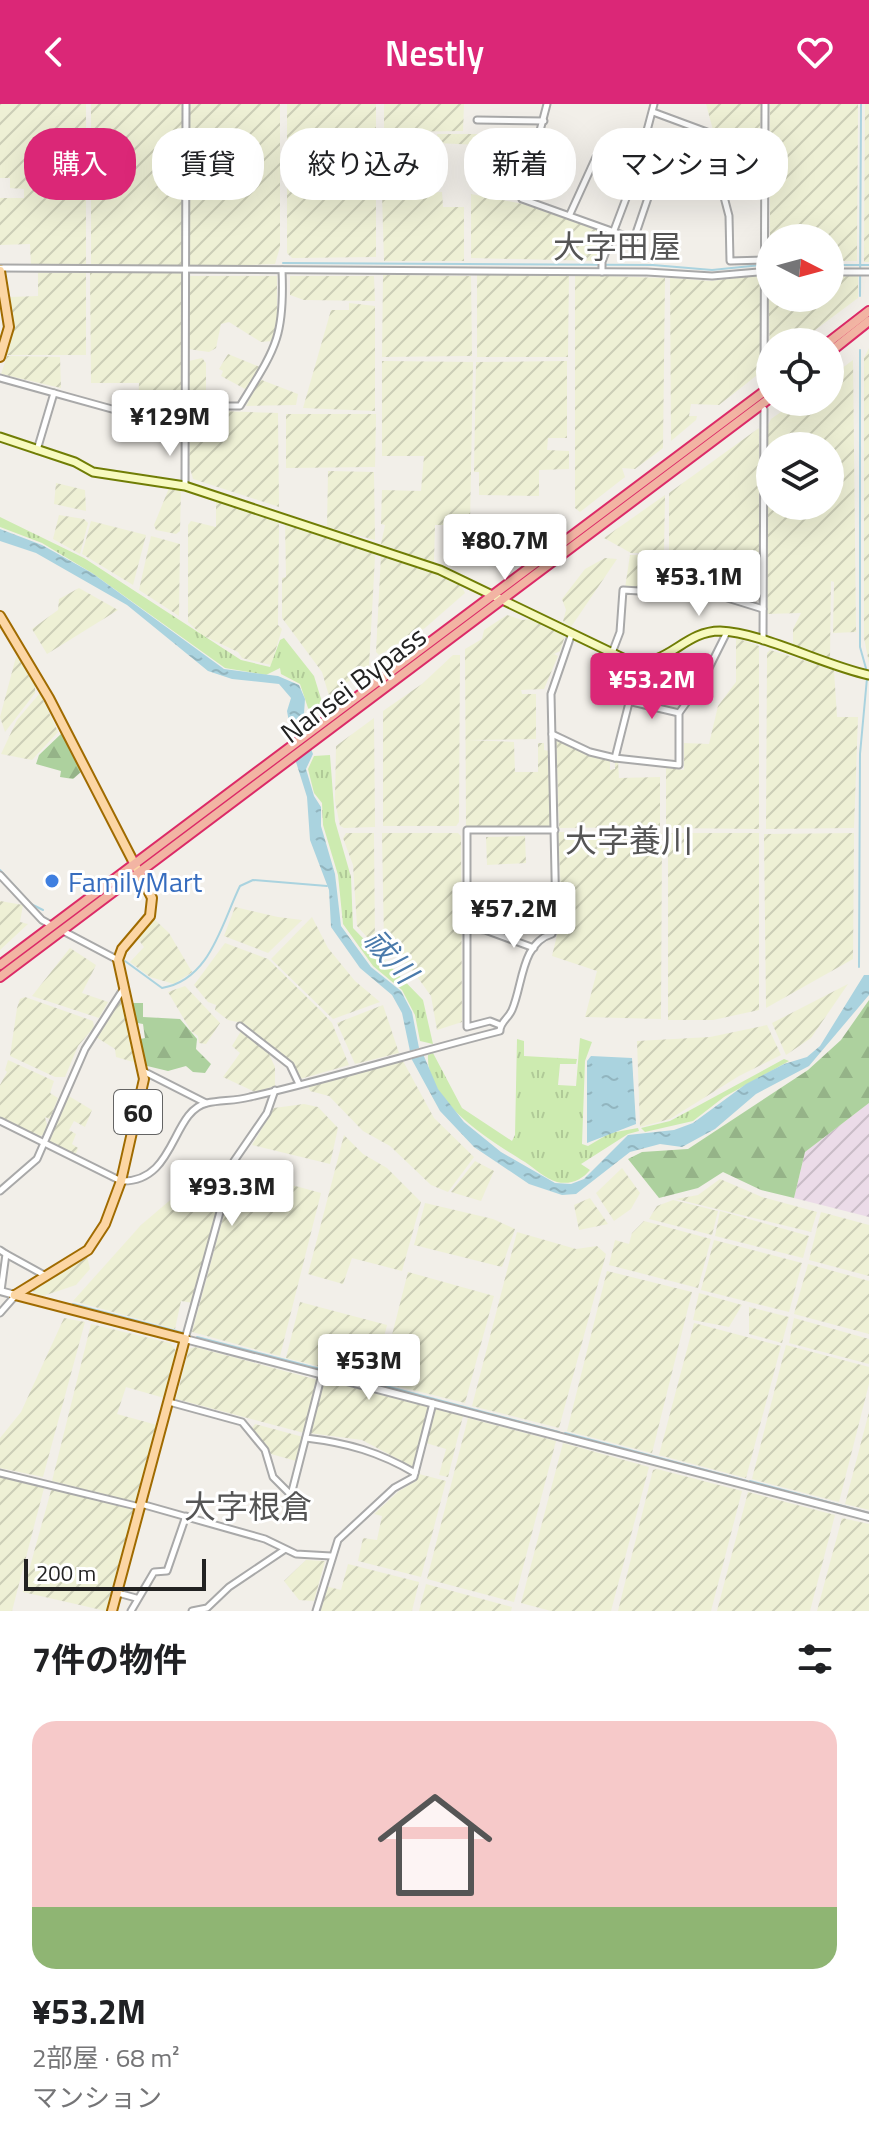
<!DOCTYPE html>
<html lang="ja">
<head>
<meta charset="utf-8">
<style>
	body { margin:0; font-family:"Titillium Web","Noto Sans JP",sans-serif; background:#f6f6f6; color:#202124; height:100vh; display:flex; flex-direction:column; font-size:30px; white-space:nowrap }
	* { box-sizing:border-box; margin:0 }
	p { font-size:26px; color:#757577 }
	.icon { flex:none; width:44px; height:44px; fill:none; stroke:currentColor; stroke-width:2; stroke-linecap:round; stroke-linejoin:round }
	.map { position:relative; height:1507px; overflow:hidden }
	.drawer { display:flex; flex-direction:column; background:#fff; flex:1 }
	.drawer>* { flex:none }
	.top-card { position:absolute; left:24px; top:24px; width:822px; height:72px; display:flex; gap:16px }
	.needle { width:52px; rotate:96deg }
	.tools { position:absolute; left:756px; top:120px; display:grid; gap:16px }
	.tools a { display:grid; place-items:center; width:88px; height:88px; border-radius:50%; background:#fff; box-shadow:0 8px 32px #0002; font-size:40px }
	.scale { position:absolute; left:24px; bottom:20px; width:182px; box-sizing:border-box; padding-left:8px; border:4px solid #222; border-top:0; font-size:22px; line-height:28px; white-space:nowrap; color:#222; -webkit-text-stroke:6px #fff; paint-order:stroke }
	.price { position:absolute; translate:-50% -68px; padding:0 18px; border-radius:8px; background:#fff; color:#222; font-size:26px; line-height:52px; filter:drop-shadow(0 2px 4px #0008) }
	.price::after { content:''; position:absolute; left:50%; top:48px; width:24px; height:18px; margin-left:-12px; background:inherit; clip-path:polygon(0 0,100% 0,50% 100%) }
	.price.active { background:#db2777; color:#fff }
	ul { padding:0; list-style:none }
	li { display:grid; align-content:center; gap:16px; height:424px; padding:0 32px }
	li span { display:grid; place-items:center; height:248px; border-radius:24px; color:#555 }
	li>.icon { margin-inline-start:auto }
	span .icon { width:144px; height:144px; fill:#fffc; stroke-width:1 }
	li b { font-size:34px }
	h2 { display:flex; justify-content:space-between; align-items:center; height:96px; padding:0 32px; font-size:34px }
	.tag { padding:0 28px; border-radius:32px; background:#fff; box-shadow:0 8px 32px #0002; font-size:28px; line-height:72px }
	.tag.active { background:#db2777; color:#fff }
	header { display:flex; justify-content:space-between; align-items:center; height:104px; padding:0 32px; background:#db2777; color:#fff; font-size:36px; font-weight:600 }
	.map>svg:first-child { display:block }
</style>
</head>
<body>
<header><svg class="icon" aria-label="back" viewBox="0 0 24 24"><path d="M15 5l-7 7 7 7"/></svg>Nestly<svg class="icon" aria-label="heart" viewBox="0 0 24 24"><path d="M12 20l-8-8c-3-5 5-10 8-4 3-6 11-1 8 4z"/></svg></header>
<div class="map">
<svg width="869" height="1507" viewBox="0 0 869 1507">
	<defs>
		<pattern id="industrial-furrows" width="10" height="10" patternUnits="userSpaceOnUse" patternTransform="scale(2)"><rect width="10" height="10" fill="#ebdbe8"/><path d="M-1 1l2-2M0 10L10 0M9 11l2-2" fill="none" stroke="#c9bcc7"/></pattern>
		<pattern id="farmland-furrows" width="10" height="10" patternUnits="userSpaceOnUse" patternTransform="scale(2)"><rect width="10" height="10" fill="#eef0d5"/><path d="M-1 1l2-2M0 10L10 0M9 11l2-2" fill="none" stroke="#ccceb7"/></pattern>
		<pattern id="grass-tufts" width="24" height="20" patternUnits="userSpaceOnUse" patternTransform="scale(2)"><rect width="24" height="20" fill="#cdebb0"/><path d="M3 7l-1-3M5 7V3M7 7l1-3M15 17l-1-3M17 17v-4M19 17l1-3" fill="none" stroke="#b0c997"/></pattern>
		<pattern id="forest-firs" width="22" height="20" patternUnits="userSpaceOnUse" patternTransform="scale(2)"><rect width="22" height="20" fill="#add19e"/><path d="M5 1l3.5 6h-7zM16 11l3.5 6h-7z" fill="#95b388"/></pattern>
		<pattern id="water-ripples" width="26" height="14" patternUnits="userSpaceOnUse" patternTransform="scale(2)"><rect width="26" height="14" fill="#aad3df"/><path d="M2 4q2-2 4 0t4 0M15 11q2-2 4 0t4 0" fill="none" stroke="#92b5bf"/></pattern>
	</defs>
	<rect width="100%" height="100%" fill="#f2efe9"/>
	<polygon fill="url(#industrial-furrows)" points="869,999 869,1113 794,1094 805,1048"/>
	<g fill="url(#farmland-furrows)" fill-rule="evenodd">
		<polygon points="0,0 86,0 86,160 31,161 30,140 0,141 0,94 24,94 24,85 10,84 10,74 0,74"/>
		<rect x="91" y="0" width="91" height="161"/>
		<polygon points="189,0 280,0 280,143 275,160 189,163"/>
		<polygon points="287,0 376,0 376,153 292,154 287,149"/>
		<polygon points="384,0 464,0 463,27 388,28 384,24"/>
		<polygon points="706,0 761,0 760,25 713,26"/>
		<polygon points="770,0 858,0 857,157 830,157 830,134 770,134 770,156"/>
		<polygon points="865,0 869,0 869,158 864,158"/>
		<polygon points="437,30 537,30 529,56 521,56 517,66 493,60 497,42 438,39"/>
		<polygon points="385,31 435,31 431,83 385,83"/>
		<polygon points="442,88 443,103 464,103 464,157 384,157 382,90"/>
		<polygon points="471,90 523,100 607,129 598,157 471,154"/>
		<polygon points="38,169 86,169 86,251 6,251 13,223 10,193 38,192"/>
		<polygon points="90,169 182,169 182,305 138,301 139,279 91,279"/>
		<polygon points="569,169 568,253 477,253 477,171"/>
		<polygon points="383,171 471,172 472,252 382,253"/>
		<polygon points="575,171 665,174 663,344 635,365 622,364 625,373 580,408 575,404"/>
		<polygon points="761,171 761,268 719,301 691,300 689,312 697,312 696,316 671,337 670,174 710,177"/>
		<polygon points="768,171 770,194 830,194 830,171 858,171 858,194 799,238 770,238 770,255"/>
		<polygon points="189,172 277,172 277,219 272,237 261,238 229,218 221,220 216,244 209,248 188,245"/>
		<polygon points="290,172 374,172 375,197 304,196 290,191"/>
		<polygon points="349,199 375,202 375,307 303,304 331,206 349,206"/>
		<polygon points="869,244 869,559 864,534 864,254"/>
		<polygon points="228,250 260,263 247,286 221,272 223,267 219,265"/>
		<polygon points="7,252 60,253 61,284 1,270"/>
		<polygon points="202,254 206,259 206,295 188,298 189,257"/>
		<path d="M853 256 856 528 833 529 834 478 831 477 830 555 793 545V525L801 509 766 510 767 323 771 315 795 298H830V273ZM770 342H830V402H770Z"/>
		<polygon points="382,257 473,258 470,421 435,421 434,459 381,440 385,421 381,420 382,386 421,387 424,352 382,352"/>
		<polygon points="567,257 567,334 548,334 547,346 569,347 569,365 539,366 539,392 479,391 479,368 474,368 476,258"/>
		<polygon points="259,275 298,290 296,301 246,302"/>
		<polygon points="191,306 278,309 279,403 193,375 189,360"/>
		<polygon points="286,310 376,310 375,363 286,364"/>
		<polygon points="759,324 759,482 724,481 726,448 669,447 669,389"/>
		<polygon points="328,367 374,368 375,436 327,423"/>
		<polygon points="56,379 85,386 86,407 54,400"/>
		<polygon points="169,384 181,385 180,427 176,430 156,426 154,421"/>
		<polygon points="665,391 664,449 631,449 604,434"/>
		<polygon points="216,394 275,414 279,421 278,521 282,525 271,561 242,554 238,548 202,531 188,518 188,421 191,417 216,423"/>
		<polygon points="59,411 84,415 88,419 80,450 53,435"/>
		<polygon points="91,417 146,431 133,481 82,450"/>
		<polygon points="285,417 373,448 375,453 369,562 329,592 322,568 282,514 282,474 286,473"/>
		<polygon points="151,432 180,440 179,512 139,486"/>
		<polygon points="381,451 451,474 460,479 465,489 425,524 379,551 376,548"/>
		<polygon points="630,451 720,451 720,475 707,474 706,487 625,484"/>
		<polygon points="605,454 617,455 571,523 563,517 566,506 562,495 585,465"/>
		<polygon points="79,484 118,506 47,550 32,525 58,506 59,495"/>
		<polygon points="507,511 522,516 534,515 565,532 560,547 554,550 558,552 544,585 521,586 522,590 536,590 536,635 467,636 514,638 515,668 538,668 538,639 544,639 544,646 549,647 552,724 466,724 465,545 482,535 484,526"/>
		<polygon points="736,534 759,542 759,725 666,724 666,664 684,666 684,639 709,640 718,602 736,578"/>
		<polygon points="770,546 834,566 837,613 858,613 854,724 766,725 767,549"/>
		<polygon points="453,551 460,551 459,718 456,722 383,722 383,607 422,580"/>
		<polygon points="19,552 35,580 35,589 5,628 0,613 16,553"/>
		<polygon points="40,589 58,628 32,656 1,650 17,616"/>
		<polygon points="374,614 375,723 344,724 340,722 335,697 336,642"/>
		<polygon points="556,633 591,652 610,656 610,666 615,665 615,656 618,657 619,674 660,673 660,723 559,724"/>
		<polygon points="558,728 662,729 661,915 585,913 597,867 552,852 562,810"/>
		<polygon points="346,729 374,729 375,842 357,822 353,761 343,734"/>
		<polygon points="382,729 458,729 461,732 462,918 437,926 431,892 413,867 384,840"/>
		<polygon points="668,729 759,729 759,906 713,916 668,916"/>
		<polygon points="854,729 853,855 766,904 764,730"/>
		<polygon points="525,732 526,759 487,761 486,733"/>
		<polygon points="0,797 23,801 20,818 28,820 0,846"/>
		<polygon points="235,803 278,813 302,816 268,849 224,832"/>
		<polygon points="312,813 328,844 355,877 380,898 333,915 271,855"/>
		<polygon points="153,814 169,829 192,868 174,880 150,873 130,858 144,843 138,835"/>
		<polygon points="225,839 268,855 321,907 332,919 349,961 300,975 290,957 242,919 228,916 215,906 216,901 208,898 194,881"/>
		<polygon points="70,844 96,861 82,889 108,898 99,914 32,892"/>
		<polygon points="848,880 811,934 786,951 772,919"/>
		<polygon points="185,882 220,919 206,940 199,939 198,932 191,927 168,888"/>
		<polygon points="25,893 93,917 94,923 78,942 65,973 55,973 10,952 17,904 20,895"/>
		<polygon points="118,895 123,897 137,959 116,953 115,945 96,933"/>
		<polygon points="383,901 399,949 355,960 337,919"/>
		<polygon points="767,921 781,951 739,972 670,1015 640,1023 637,937 710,933"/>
		<polygon points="241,927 269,950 275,963 275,982 255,988 223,973 240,949 232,942"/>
		<polygon points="8,956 54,977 50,989 58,994 50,1015 45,1013 47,1021 43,1031 38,1033 0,1013 0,981 7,968 5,966"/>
		<polygon points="403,957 434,1014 474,1053 448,1088 431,1081 390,1042 363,1027 329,992 310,987 308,981"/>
		<polygon points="67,991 92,1006 85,1023 74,1017 69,1026 76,1030 72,1040 78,1044 75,1052 48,1041 47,1037"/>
		<polygon points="304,1000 318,1003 338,1024 330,1060 252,1041 274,1004"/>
		<polygon points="344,1031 363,1050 387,1064 421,1098 402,1167 352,1154 343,1180 308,1170"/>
		<polygon points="475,1057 494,1067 481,1097 451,1088"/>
		<polygon points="622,1064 640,1089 631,1105 614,1117 596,1089"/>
		<polygon points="236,1066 321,1089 280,1252 192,1228"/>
		<polygon points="207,1072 225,1077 193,1199 181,1197 175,1225 73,1197 141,1121 189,1080"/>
		<polygon points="720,1075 762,1093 817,1108 811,1128 676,1095 698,1091"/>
		<polygon points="590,1094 608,1120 579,1126 574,1101"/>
		<polygon points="673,1096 718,1107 712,1131 649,1115 657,1102"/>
		<polygon points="425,1099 493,1115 515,1125 502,1163 414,1141"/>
		<polygon points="720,1107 809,1132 803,1154 715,1132"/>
		<polygon points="821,1108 869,1121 869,1172 809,1156"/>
		<polygon points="644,1117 711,1135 698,1184 609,1161 615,1136 629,1140 632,1129"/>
		<polygon points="517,1128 576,1145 597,1142 606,1150 559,1324 472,1302"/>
		<polygon points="714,1136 802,1159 789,1208 701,1186"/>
		<polygon points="87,1152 90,1165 76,1181 43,1192 35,1190 32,1185"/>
		<polygon points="808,1160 869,1177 869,1230 794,1210"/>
		<polygon points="607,1167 692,1188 652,1349 567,1327"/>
		<polygon points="408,1168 494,1192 465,1299 380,1278"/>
		<polygon points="699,1189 742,1201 729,1223 693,1216"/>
		<polygon points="300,1198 387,1221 373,1276 286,1254"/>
		<polygon points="749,1203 789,1213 782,1239 749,1230"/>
		<polygon points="64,1214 85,1218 43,1373 0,1364 0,1334 21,1308"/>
		<polygon points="794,1214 869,1235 869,1260 789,1239"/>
		<polygon points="694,1219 781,1242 746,1374 659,1351"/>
		<polygon points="91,1220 170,1239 177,1248 164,1294 126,1283 117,1310 157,1321 135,1398 52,1377"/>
		<polygon points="786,1241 869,1263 869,1280 839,1398 752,1375"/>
		<polygon points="195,1243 318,1276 304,1329 176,1295 189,1245"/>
		<polygon points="324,1276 428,1303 413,1363 362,1336 309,1329"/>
		<polygon points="435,1305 463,1312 448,1373 439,1371 446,1345 426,1339"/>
		<polygon points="869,1308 869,1406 845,1400"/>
		<polygon points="468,1314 556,1337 514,1498 427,1475"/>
		<polygon points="255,1320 303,1333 296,1357 271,1350 252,1324"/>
		<polygon points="563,1339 649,1363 611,1507 551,1507 521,1499"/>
		<polygon points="657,1365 742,1387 711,1507 618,1507 653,1366"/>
		<polygon points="419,1370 446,1377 421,1473 358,1457 363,1434 377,1436 382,1412 374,1410 399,1387 416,1377"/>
		<polygon points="0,1373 44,1384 12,1507 0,1507"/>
		<polygon points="52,1383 134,1405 106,1507 23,1488"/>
		<polygon points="748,1388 835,1411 810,1507 717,1507"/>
		<polygon points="842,1414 869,1420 869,1507 817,1507"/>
		<polygon points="306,1456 325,1457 314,1497 299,1496 284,1477"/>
		<polygon points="348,1460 419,1478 412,1507 319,1507 325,1482 341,1486"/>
		<polygon points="426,1480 512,1503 511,1507 419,1507"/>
	</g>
	<g fill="url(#grass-tufts)">
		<polygon points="0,413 84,454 241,556 270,563 280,536 284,534 314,572 322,598 316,611 308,604 300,580 281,570 280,564 266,571 225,564 92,469 42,439 0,423"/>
		<polygon points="330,651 335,717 351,773 353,824 423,896 433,940 420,937 415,911 402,886 373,862 343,820 338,771 323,721 322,699 314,689 308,665 314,652"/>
		<path d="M580 934 592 938 585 957 582 1040 588 1042 610 1029 638 1024 639 1027 628 1030 581 1060 590 1066C582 1076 570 1081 557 1078 546 1075 534 1064 525 1058 491 1037 425 998 428 951L433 949 462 1004 512 1037 515 1031 517 935 524 937V952L577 955 576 960H560L558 981 576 982Z"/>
		<polygon points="784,955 789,957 724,993 693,1017 645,1028 641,1024 670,1017"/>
	</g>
	<g fill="url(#forest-firs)">
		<polygon points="62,629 82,667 73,675 60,673 61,667 36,660 39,651"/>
		<polygon points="869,896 869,999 805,1048 794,1094 761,1086 723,1068 698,1084 659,1094 628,1055 642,1048 688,1045 808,966 841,936"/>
		<polygon points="128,899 143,899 143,913 180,915 197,935 196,945 211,960 205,969 193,968 186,962 168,967 143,961 136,936 145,934 143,920 132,918"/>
	</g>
	<g fill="url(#water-ripples)">
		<polygon points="0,425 42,441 92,469 224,565 278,572 299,581 305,595 303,625 313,650 306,665 314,692 321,703 321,722 335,770 341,822 371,863 401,887 412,908 419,944 410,947 402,909 392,891 360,864 331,823 329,786 310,736 307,693 296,658 287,607 291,594 279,580 232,575 208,567 127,501 36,449 0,437"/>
		<polygon points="864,871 869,871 869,891 809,962 756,990 715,1025 682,1043 660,1040 630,1048 576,1090 562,1091 529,1080 474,1043 440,1007 411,954 423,950 438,985 464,1018 501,1048 555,1079 571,1080 584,1075 628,1031 674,1026 693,1019 746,980 784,960 807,953 820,942"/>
		<polygon points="591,952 632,954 636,1020 587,1039 587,957"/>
	</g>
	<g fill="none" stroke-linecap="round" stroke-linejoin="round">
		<g stroke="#aad3df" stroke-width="2">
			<polyline points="283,159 653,161 712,166 761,161"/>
			<polyline points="830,161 869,161"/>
			<polyline points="860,192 861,0"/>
			<polyline points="860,246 860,543 867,568"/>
			<polyline points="0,766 31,800 43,806"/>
			<path d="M125 857 162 884C210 876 221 821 240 782L253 776 327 782"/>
			<polyline points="859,863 860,650 867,574"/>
			<polyline points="73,1200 184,1229"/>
			<polyline points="197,1233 374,1279"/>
			<polyline points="378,1280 559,1328"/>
			<polyline points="565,1329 747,1377"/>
			<polyline points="750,1377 869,1409"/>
		</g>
		<g stroke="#a9a9a9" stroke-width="9">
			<g id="minor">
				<polyline points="547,0 522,95 634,135 651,85 650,65 639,58"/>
				<polyline points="653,8 707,28 729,112 730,157 765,156"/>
				<polyline points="477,16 544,17"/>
				<polyline points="570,110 596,53 638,60"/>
				<polyline points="0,164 647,168 712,172 770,167"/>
				<polyline points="602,168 602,158 636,68 654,0"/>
				<polyline points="830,168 869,168"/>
				<polyline points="0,274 184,325"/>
				<polyline points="764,281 765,0"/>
				<path d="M185 302H240C275 245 285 234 282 166"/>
				<polyline points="37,346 54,289"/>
				<polyline points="185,382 186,0"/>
				<polyline points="763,537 764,305"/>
				<polyline points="612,549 620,528 623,486 721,492 763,505"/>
				<polyline points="632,598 679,609"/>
				<polyline points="552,630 590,648 615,654 639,559"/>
				<polyline points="615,654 679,661 679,609 704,574 727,528"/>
				<polyline points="0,771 42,816 51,821"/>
				<polyline points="467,824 485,826 534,844"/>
				<polyline points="63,827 118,856"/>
				<polyline points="500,921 490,917 467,923 467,726 555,726"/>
				<polyline points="240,922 290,961 299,980"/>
				<polyline points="143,967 206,999"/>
				<path d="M0 1017 121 1077C176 1079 171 1007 207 999 221 996 236 997 250 993 334 974 417 948 500 927 500 918 508 915 512 906 523 881 521 839 552 830L556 815 551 590 572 529"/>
				<polyline points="0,1087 37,1055 85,945 122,887"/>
				<polyline points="0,1146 6,1150 1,1187"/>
				<polyline points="6,1150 46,1172"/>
				<polyline points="0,1209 15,1192"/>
				<polyline points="185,1235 234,1057 267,1009 275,986"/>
				<polyline points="169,1298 242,1318 265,1346 273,1373 291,1391 322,1270"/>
				<path d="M306 1334C348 1339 379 1348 415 1369"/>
				<polyline points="0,1369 140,1403"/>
				<polyline points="141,1400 265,1435 296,1450 331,1452"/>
				<polyline points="118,1489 136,1494"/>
				<polyline points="131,1507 154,1468 167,1467 186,1412"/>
				<polyline points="192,1507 207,1504 229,1483 284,1446"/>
				<polyline points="316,1507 338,1436 394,1384 414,1373 433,1299"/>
			</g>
		</g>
		<g stroke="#a9a9a9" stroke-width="10">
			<g id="tertiary">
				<polyline points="0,1187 15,1191"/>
				<polyline points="185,1235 869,1413"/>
			</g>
		</g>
		<g stroke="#707d05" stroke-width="11">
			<path id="secondary" d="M0 333 75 358 93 368 185 382 440 466 629 557C667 565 683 527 720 527 761 528 825 562 869 571"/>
		</g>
		<g stroke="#a06b00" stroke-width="12">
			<g id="primary">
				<polyline points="0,167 9,223 0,253"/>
				<polyline points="0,512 49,594 152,794 150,812 122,845 118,856 144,975 121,1077 105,1120 88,1146 15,1191"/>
				<polyline points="15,1191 185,1235 112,1507"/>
			</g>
		</g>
		<g stroke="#dc2a67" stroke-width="12">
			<g id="trunk">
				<polyline points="829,238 869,207"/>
				<polyline points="830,248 869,217"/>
				<polyline points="0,861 770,283"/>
				<polyline points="0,873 770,294"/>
			</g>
		</g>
		<use href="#minor" stroke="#fff" stroke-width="5"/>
		<use href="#tertiary" stroke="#fff" stroke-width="6"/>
		<use href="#secondary" stroke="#f7fabf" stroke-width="7"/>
		<use href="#primary" stroke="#fcd6a4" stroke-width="8"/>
		<use href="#trunk" stroke="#f2b4a3" stroke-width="8"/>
	</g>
	<circle fill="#3f7fe0" stroke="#fff" stroke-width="3" cx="52" cy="777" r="8"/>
	<g text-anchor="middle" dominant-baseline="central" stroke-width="6" stroke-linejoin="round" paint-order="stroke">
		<rect fill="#fff" stroke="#646464" stroke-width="2" x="114" y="986" width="48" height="44" rx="6"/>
		<g font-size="26" font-weight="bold" fill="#222">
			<text x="138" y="1008">60</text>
		</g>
		<g font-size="28" fill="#222" stroke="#fff">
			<text transform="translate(353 580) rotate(-37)">Nansei Bypass</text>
		</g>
		<g font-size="28" fill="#366cbe" stroke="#fff" text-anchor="start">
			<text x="68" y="777">FamilyMart</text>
		</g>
		<g font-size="30" font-style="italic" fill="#4a7aab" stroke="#fff">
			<text transform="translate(391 852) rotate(48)">祓川</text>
		</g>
		<g font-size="32" fill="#555" stroke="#fff">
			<text x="617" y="142">大字田屋</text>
			<text x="629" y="736">大字養川</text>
			<text x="248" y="1402">大字根倉</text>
		</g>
	</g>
</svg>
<div class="tools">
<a><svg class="needle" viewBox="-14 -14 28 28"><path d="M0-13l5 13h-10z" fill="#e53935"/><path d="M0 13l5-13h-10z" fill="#757577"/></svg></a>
<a><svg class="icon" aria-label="locate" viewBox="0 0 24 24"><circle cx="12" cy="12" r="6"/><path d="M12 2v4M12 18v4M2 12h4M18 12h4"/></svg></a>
<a><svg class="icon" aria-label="layers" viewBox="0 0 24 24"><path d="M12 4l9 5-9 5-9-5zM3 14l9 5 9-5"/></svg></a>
</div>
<div class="scale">200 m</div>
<b class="price" style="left:170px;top:354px">¥129M</b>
<b class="price" style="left:505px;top:478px">¥80.7M</b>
<b class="price" style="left:699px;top:514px">¥53.1M</b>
<b class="price active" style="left:652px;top:617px">¥53.2M</b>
<b class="price" style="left:514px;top:846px">¥57.2M</b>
<b class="price" style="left:232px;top:1124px">¥93.3M</b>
<b class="price" style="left:369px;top:1298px">¥53M</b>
<div class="top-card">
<a class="tag active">購入</a>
<a class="tag">賃貸</a>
<a class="tag">絞り込み</a>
<a class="tag">新着</a>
<a class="tag">マンション</a>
</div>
</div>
<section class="drawer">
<h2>7件の物件<svg class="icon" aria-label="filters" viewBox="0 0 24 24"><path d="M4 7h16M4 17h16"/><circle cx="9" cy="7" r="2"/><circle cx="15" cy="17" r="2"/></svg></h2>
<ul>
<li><span style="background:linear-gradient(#f6c9c9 75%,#8fb573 0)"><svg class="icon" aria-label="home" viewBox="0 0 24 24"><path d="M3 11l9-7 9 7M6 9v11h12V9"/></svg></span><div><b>¥53.2M</b><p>2部屋 · 68 m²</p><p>マンション</p></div></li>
</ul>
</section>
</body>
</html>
